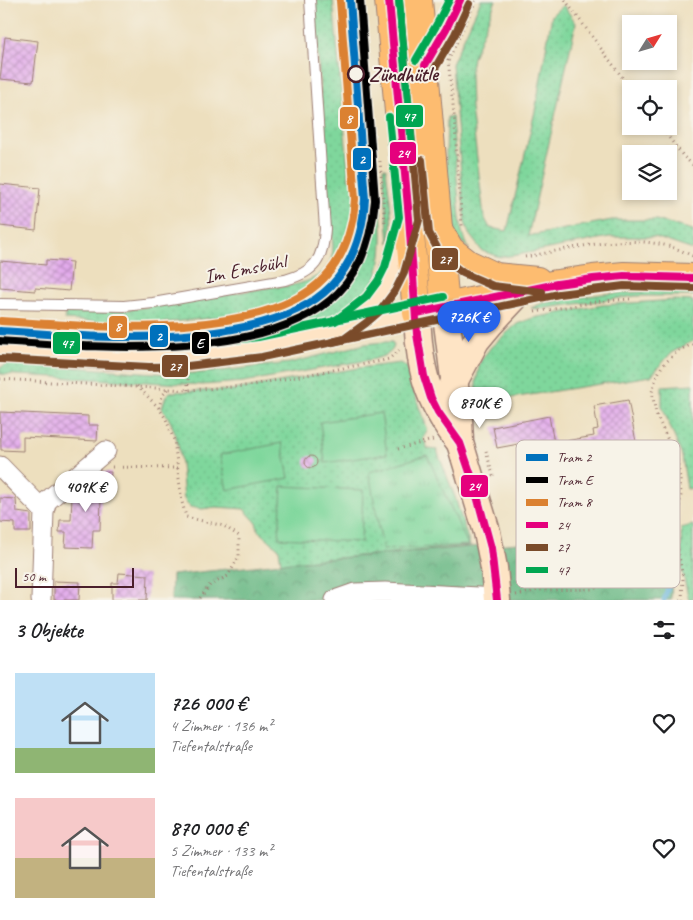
<!DOCTYPE html>
<html lang="de">
<head>
<meta charset="utf-8">
<style>
	body { margin:0; font-family:Caveat,sans-serif; background:#f2f2f2; color:#202124; height:100vh; display:flex; flex-direction:column; font-size:19px; white-space:nowrap }
	* { box-sizing:border-box; margin:0 }
	p { font-size:16px; color:#757577 }
	.icon { flex:none; width:28px; height:28px; fill:none; stroke:currentColor; stroke-width:2; stroke-linecap:round; stroke-linejoin:round }
	.map { position:relative; height:600px; overflow:hidden }
	.sheet { display:flex; flex-direction:column; background:#fff; flex:1 }
	.sheet>* { flex:none }
	.needle { width:32px; rotate:53deg }
	.tools { position:absolute; left:622px; top:15px; display:grid; gap:10px }
	.tools a { display:grid; place-items:center; width:55px; height:55px; border-radius:0px; background:#fff; box-shadow:0 2px 8px #0003; font-size:25px }
	.scale { position:absolute; left:15px; bottom:12px; width:119px; box-sizing:border-box; padding-left:5px; border:2px solid #4a1f2b; border-top:0; font-size:14px; line-height:18px; white-space:nowrap; color:#4a1f2b; -webkit-text-stroke:4px #f7f3e8; paint-order:stroke }
	.price { position:absolute; translate:-50% -42px; padding:0 11px; border-radius:18px; background:#fff; color:#222; font-size:16px; line-height:32px; filter:drop-shadow(0 1px 2px #0008) }
	.price::after { content:''; position:absolute; left:50%; top:30px; width:15px; height:11px; margin-left:-8px; background:inherit; clip-path:polygon(0 0,100% 0,50% 100%) }
	.price.active { background:#2563eb; color:#fff }
	ul { padding:0; list-style:none }
	li { display:flex; align-items:center; gap:15px; height:125px; padding:0 15px }
	li span { display:grid; place-items:center; flex:none; width:140px; height:100px; border-radius:0px; color:#555 }
	li>.icon { margin-inline-start:auto }
	span .icon { width:60px; height:60px; fill:#fffc; stroke-width:1 }
	li b { font-size:21px }
	h2 { display:flex; justify-content:space-between; align-items:center; height:60px; padding:0 15px; font-size:21px }
	.map>svg:first-child { display:block }
</style>
</head>
<body>
<div class="map">
<svg width="693" height="600" viewBox="0 0 693 600">
	<defs>
		<pattern id="grass-dots" width="8" height="8" patternUnits="userSpaceOnUse" patternTransform="scale(1.25)"><rect width="8" height="8" fill="#7fd79c"/><path d="M2 2h.1M6 6h.1" fill="none" stroke="#6fb887" stroke-width="1.8" stroke-linecap="round"/></pattern>
		<pattern id="forest-crowns" width="20" height="18" patternUnits="userSpaceOnUse" patternTransform="scale(1.25)"><rect width="20" height="18" fill="#67b884"/><path d="M2 6a3 3 0 1 1 6 0M12 15a3 3 0 1 1 6 0" fill="none" stroke="#57956c"/></pattern>
		<pattern id="park-tufts" width="24" height="20" patternUnits="userSpaceOnUse" patternTransform="scale(1.25)"><rect width="24" height="20" fill="#7fd79c"/><path d="M3 7l-1-3M5 7V3M7 7l1-3M15 17l-1-3M17 17v-4M19 17l1-3" fill="none" stroke="#6fb887"/></pattern>
		<pattern id="building-cross-hatch" width="8" height="8" patternUnits="userSpaceOnUse" patternTransform="scale(1.25)"><rect width="8" height="8" fill="#e2aaeb"/><path d="M0 0l8 8M0 8l8-8" fill="none" stroke="#b98abf"/></pattern>
	</defs>
	<rect width="100%" height="100%" fill="#f7f3e8"/>
	<filter id="ink" filterUnits="userSpaceOnUse"><feTurbulence type="fractalNoise" baseFrequency=".02" numOctaves="2"/><feDisplacementMap in="SourceGraphic" scale="10" xChannelSelector="R" yChannelSelector="G"/><feConvolveMatrix kernelMatrix="1 2 1 2 8 2 1 2 1" color-interpolation-filters="sRGB"/></filter>
	<filter id="wash" filterUnits="userSpaceOnUse"><feTurbulence type="fractalNoise" baseFrequency=".0096" numOctaves="4" result="noise"/><feDisplacementMap in="SourceGraphic" scale="20" xChannelSelector="R" yChannelSelector="G"/><feGaussianBlur stdDeviation="1.12" result="paint"/><feColorMatrix in="noise" values="0 0 0 0 0 0 0 0 0 0 0 0 0 0 0 0 0 1.4 0 .05"/><feComposite in="paint" operator="in"/></filter>
	<g filter="url(#wash)">
		<rect width="100%" height="100%" fill="#eddfbe"/>
		<g fill="url(#grass-dots)" stroke="#647b64">
			<path d="M314 0H333L349 180 377 179C382 213 390 272 363 299 343 318 315 322 290 328 245 337 201 344 155 345 103 346 51 341 0 337V335C53 338 107 343 160 341 190 339 219 334 248 330L243 313 213 318 161 323 138 324 65 320V311L128 310 273 287C294 287 328 280 332 255 334 248 332 239 332 231L330 230Z"/>
			<polygon points="481,0 496,0 473,57 470,75 471,108 484,217 490,228 507,231 535,111 552,15 563,5 576,23 528,236 612,220 656,220 693,230 693,250 655,237 609,237 517,255 500,257 482,251 469,234 465,222 452,64"/>
			<polygon points="447,117 452,117 460,218 462,232 469,249 458,239 452,229 445,194"/>
			<path d="M383 168H386C388 187 395 225 389 243Z"/>
			<polygon points="672,290 693,291 693,296 636,296 539,309 531,308 543,303 602,294"/>
			<polygon points="674,300 693,301 693,341 671,353 651,376 479,403 476,383 480,362 491,347 517,324 533,318 602,305"/>
			<path d="M384 342H392L394 345C393 354 383 356 375 359L243 382 202 385 0 374V368L6 364 15 363 168 374 203 373 290 363 365 344Z"/>
			<path d="M401 363 407 367 419 407 428 430 423 438 428 449 437 450 439 456 455 497 470 546 281 563 279 549 258 530 256 522 244 509 216 507 202 509 190 507 184 499C181 469 182 434 162 408L166 396 170 392 233 390 358 368Z"/>
			<polygon points="693,384 693,488 687,489 682,456 662,406 662,386"/>
			<polygon points="693,525 693,600 689,600 682,570 681,528"/>
		</g>
		<polygon fill="url(#forest-crowns)" stroke="#586c58" points="660,523 673,556 671,600 171,600 172,575 281,563 518,543"/>
		<polygon fill="url(#park-tufts)" stroke="#647b64" points="427,455 468,545 383,550 369,472"/>
		<g fill="#7fd79c" stroke="#647b64">
			<polygon points="381,413 387,454 325,463 320,422"/>
			<polygon points="282,443 289,478 227,490 220,455"/>
			<polygon points="282,486 363,490 361,542 279,538"/>
		</g>
		<g fill="none" stroke-linecap="round" stroke-linejoin="round">
			<polyline stroke="#60b1db" stroke-width="5" points="664,600 676,562"/>
		</g>
		<g id="blocks">
			<g fill="url(#building-cross-hatch)">
				<polygon points="5,37 38,41 33,82 0,79"/>
				<polygon points="0,184 40,188 36,230 0,226"/>
				<polygon points="46,260 72,262 69,291 35,288 35,291 0,288 0,261 46,265"/>
				<polygon points="628,400 637,447 553,462 555,473 541,476 535,441 497,448 493,427 549,416 554,443 594,436 593,430 598,429 594,406"/>
				<polygon points="0,412 88,416 88,425 98,425 97,441 23,437 23,451 1,450"/>
				<circle cx="311" cy="462" r="6"/>
				<polygon points="99,472 111,472 110,485 104,484 103,497 101,497 100,530 93,530 92,548 65,547 66,532 59,532 60,520 71,520 72,495 80,496 80,488"/>
				<polygon points="0,498 16,499 17,512 31,514 31,532 15,532 15,523 0,522"/>
				<polygon points="119,573 148,575 147,600 112,600 112,583 118,583"/>
				<polygon points="54,581 80,582 79,600 54,600"/>
			</g>
		</g>
	</g>
	<g filter="url(#ink)">
		<use href="#blocks" fill-opacity="0" stroke="#9c7f74" stroke-width="1"/>
		<g fill="none" stroke-linecap="round" stroke-linejoin="round">
			<g stroke="#9c7f74" stroke-width="12">
				<g id="lane">
					<polyline points="429,58 446,29 460,0"/>
					<path d="M0 304 124 306 153 303 285 280C315 272 323 260 325 229L310 0"/>
				</g>
			</g>
			<g stroke="#9c7f74" stroke-width="21">
				<g id="street">
					<polyline points="0,466 44,511"/>
					<polyline points="41,600 44,511 47,501 106,451"/>
					<polyline points="335,600 355,593 385,592 497,598"/>
				</g>
			</g>
			<g stroke="#9c7f74" stroke-width="29">
				<g id="secondary">
					<polyline points="445,307 459,418 460,443 487,532 494,568 497,600"/>
					<path d="M346 325C355 319 366 312 373 304 395 281 399 247 409 218"/>
					<path d="M0 349C62 352 123 360 186 356 264 351 340 329 417 313 419 368 426 400 460 443"/>
					<polyline points="453,384 476,341 491,323 520,292"/>
				</g>
			</g>
			<g stroke="#9c7f74" stroke-width="30">
				<g id="primary">
					<polyline points="389,0 417,313 557,284 593,279 624,276 693,278"/>
					<polyline points="418,0 445,307"/>
					<polyline points="439,231 450,250 468,264 496,277 537,281"/>
				</g>
			</g>
			<g stroke="#9c7f74" stroke-width="3" stroke-dasharray="1 4" stroke-linecap="butt">
				<polyline points="565,0 631,89"/>
				<polyline points="447,50 454,114 462,226"/>
				<polyline points="448,61 476,0"/>
				<polyline points="660,126 684,157 693,165"/>
				<polyline points="380,161 385,222"/>
				<polyline points="352,175 380,173"/>
				<path d="M525 257C570 249 619 235 664 245 674 247 684 252 693 256"/>
				<polyline points="535,312 602,301 630,299"/>
				<polyline points="0,379 188,390 246,386 381,361 389,359 399,350"/>
				<polyline points="137,386 159,408 166,419 174,440 182,502 186,517 224,526 239,536 239,556 228,576 210,585 200,598 202,600"/>
				<polyline points="188,390 188,375"/>
				<polyline points="159,408 162,396 168,389"/>
				<polyline points="398,449 433,440"/>
				<polyline points="486,451 494,479"/>
				<polyline points="112,467 178,468"/>
				<polyline points="516,595 539,590 593,589 621,576 645,555 675,534"/>
				<polyline points="682,600 683,578 675,534 681,495 680,478 677,460 656,414 652,392 656,378 662,366 679,350 693,344"/>
			</g>
			<use href="#lane" stroke="#fff" stroke-width="10"/>
			<use href="#street" stroke="#fff" stroke-width="19"/>
			<use href="#secondary" stroke="#fee4c5" stroke-width="26"/>
			<use href="#primary" stroke="#fdbc6f" stroke-width="28"/>
			<g stroke="#f7f3e8" stroke-width="11">
				<g id="bus-1">
					<polyline points="389,0 409,218 417,334 424,376 431,398 438,412 460,443 473,481 491,548 497,600"/>
					<polyline points="425,65 446,29 460,0"/>
					<polyline points="417,313 557,284 593,279 624,276 693,278"/>
				</g>
			</g>
			<g stroke="#f7f3e8" stroke-width="11">
				<g id="bus-2">
					<polyline points="434,70 455,34 469,4"/>
					<polyline points="422,160 429,233 442,257 463,273 493,286 542,292"/>
					<polyline points="332,342 344,339 366,323 380,311 395,291 404,273 419,220 399,0"/>
					<polyline points="0,359 149,367 188,366 262,357 559,294 624,286 693,288"/>
				</g>
			</g>
			<g stroke="#f7f3e8" stroke-width="11">
				<g id="bus-3">
					<polyline points="399,0 413,158"/>
					<polyline points="416,60 437,24 449,0"/>
					<polyline points="335,320 443,297"/>
					<polyline points="1,339 121,347 186,346 258,337 335,321 366,297 378,281 385,267 399,217 389,117"/>
				</g>
			</g>
			<use href="#bus-1" stroke="#e5007d" stroke-width="8"/>
			<use href="#bus-2" stroke="#7a4b2a" stroke-width="8"/>
			<use href="#bus-3" stroke="#00a651" stroke-width="8"/>
			<g stroke="#f7f3e8" stroke-width="11">
				<path id="tram-1" d="M0 331C87 337 266 353 331 286 354 262 363 231 365 199L350 0"/>
			</g>
			<g stroke="#f7f3e8" stroke-width="11">
				<path id="tram-2" d="M0 341C91 347 269 363 338 293 363 268 372 235 375 200L360 0"/>
			</g>
			<g stroke="#f7f3e8" stroke-width="11">
				<path id="tram-3" d="M1 321C84 326 263 343 324 278 345 256 353 228 355 199L340 1"/>
			</g>
			<use href="#tram-1" stroke="#0071bc" stroke-width="8"/>
			<use href="#tram-2" stroke="#000" stroke-width="8"/>
			<use href="#tram-3" stroke="#db8131" stroke-width="8"/>
		</g>
	</g>
	<circle fill="#f7f3e8" stroke="#4a1f2b" stroke-width="2.5" cx="356" cy="74" r="8"/>
	<g text-anchor="middle" dominant-baseline="central" stroke-width="4" stroke-linejoin="round" paint-order="stroke">
		<g font-size="20" font-weight="bold" fill="#4a1f2b" stroke="#f7f3e8" text-anchor="start">
			<text x="369" y="74">Zündhütle</text>
		</g>
		<g font-size="20" fill="#4a1f2b" stroke="#f7f3e8">
			<text transform="translate(245 269) rotate(-11)">Im Emsbühl</text>
		</g>
	</g>
	<rect x="516" y="440" width="164" height="148" rx="8" fill="#f7f3e8" stroke="#c3b3af" stroke-width="1"/>
	<rect x="526" y="454" width="22" height="7" fill="#0071bc"/>
	<rect x="526" y="477" width="22" height="6" fill="#000"/>
	<rect x="526" y="499" width="22" height="7" fill="#db8131"/>
	<rect x="526" y="522" width="22" height="6" fill="#e5007d"/>
	<rect x="526" y="544" width="22" height="7" fill="#7a4b2a"/>
	<rect x="526" y="567" width="22" height="6" fill="#00a651"/>
	<g font-size="14" fill="#4a1f2b">
		<text x="557" y="462">Tram 2</text>
		<text x="557" y="485">Tram E</text>
		<text x="557" y="507">Tram 8</text>
		<text x="557" y="530">24</text>
		<text x="557" y="552">27</text>
		<text x="557" y="575">47</text>
	</g>
	<g stroke="#f7f3e8" stroke-width="2">
		<rect x="395" y="104" width="29" height="24" rx="5" fill="#00a651"/>
		<rect x="339" y="106" width="20" height="24" rx="5" fill="#db8131"/>
		<rect x="389" y="141" width="28" height="24" rx="5" fill="#e5007d"/>
		<rect x="352" y="147" width="20" height="24" rx="5" fill="#0071bc"/>
		<rect x="431" y="247" width="28" height="24" rx="5" fill="#7a4b2a"/>
		<rect x="108" y="315" width="20" height="24" rx="5" fill="#db8131"/>
		<rect x="149" y="324" width="20" height="24" rx="5" fill="#0071bc"/>
		<rect x="191" y="331" width="19" height="24" rx="5" fill="#000"/>
		<rect x="52" y="331" width="29" height="24" rx="5" fill="#00a651"/>
		<rect x="161" y="354" width="28" height="24" rx="5" fill="#7a4b2a"/>
		<rect x="460" y="474" width="29" height="24" rx="5" fill="#e5007d"/>
	</g>
	<g font-size="14" text-anchor="middle" font-weight="bold" fill="#fff">
		<text x="409" y="121">47</text>
		<text x="349" y="123">8</text>
		<text x="403" y="158">24</text>
		<text x="362" y="164">2</text>
		<text x="445" y="264">27</text>
		<text x="118" y="331">8</text>
		<text x="159" y="341">2</text>
		<text x="200" y="348">E</text>
		<text x="67" y="348">47</text>
		<text x="175" y="371">27</text>
		<text x="474" y="491">24</text>
	</g>
</svg>
<div class="tools">
<a><svg class="needle" viewBox="-14 -14 28 28"><path d="M0-13l5 13h-10z" fill="#e53935"/><path d="M0 13l5-13h-10z" fill="#757577"/></svg></a>
<a><svg class="icon" aria-label="locate" viewBox="0 0 24 24"><circle cx="12" cy="12" r="6"/><path d="M12 2v4M12 18v4M2 12h4M18 12h4"/></svg></a>
<a><svg class="icon" aria-label="layers" viewBox="0 0 24 24"><path d="M12 4l9 5-9 5-9-5zM3 14l9 5 9-5"/></svg></a>
</div>
<div class="scale">50 m</div>
<b class="price active" style="left:469px;top:343px">726K €</b>
<b class="price" style="left:480px;top:429px">870K €</b>
<b class="price" style="left:86px;top:513px">409K €</b>
</div>
<section class="sheet">
<h2>3 Objekte<svg class="icon" aria-label="filters" viewBox="0 0 24 24"><path d="M4 7h16M4 17h16"/><circle cx="9" cy="7" r="2"/><circle cx="15" cy="17" r="2"/></svg></h2>
<ul>
<li><span style="background:linear-gradient(#bfe0f5 75%,#8fb573 0)"><svg class="icon" aria-label="home" viewBox="0 0 24 24"><path d="M3 11l9-7 9 7M6 9v11h12V9"/></svg></span><div><b>726 000 €</b><p>4 Zimmer · 136 m²</p><p>Tiefentalstraße</p></div><svg class="icon" aria-label="heart" viewBox="0 0 24 24"><path d="M12 20l-8-8c-3-5 5-10 8-4 3-6 11-1 8 4z"/></svg></li>
<li><span style="background:linear-gradient(#f6c9c9 60%,#c2b280 0)"><svg class="icon" aria-label="home" viewBox="0 0 24 24"><path d="M3 11l9-7 9 7M6 9v11h12V9"/></svg></span><div><b>870 000 €</b><p>5 Zimmer · 133 m²</p><p>Tiefentalstraße</p></div><svg class="icon" aria-label="heart" viewBox="0 0 24 24"><path d="M12 20l-8-8c-3-5 5-10 8-4 3-6 11-1 8 4z"/></svg></li>
</ul>
</section>
</body>
</html>
